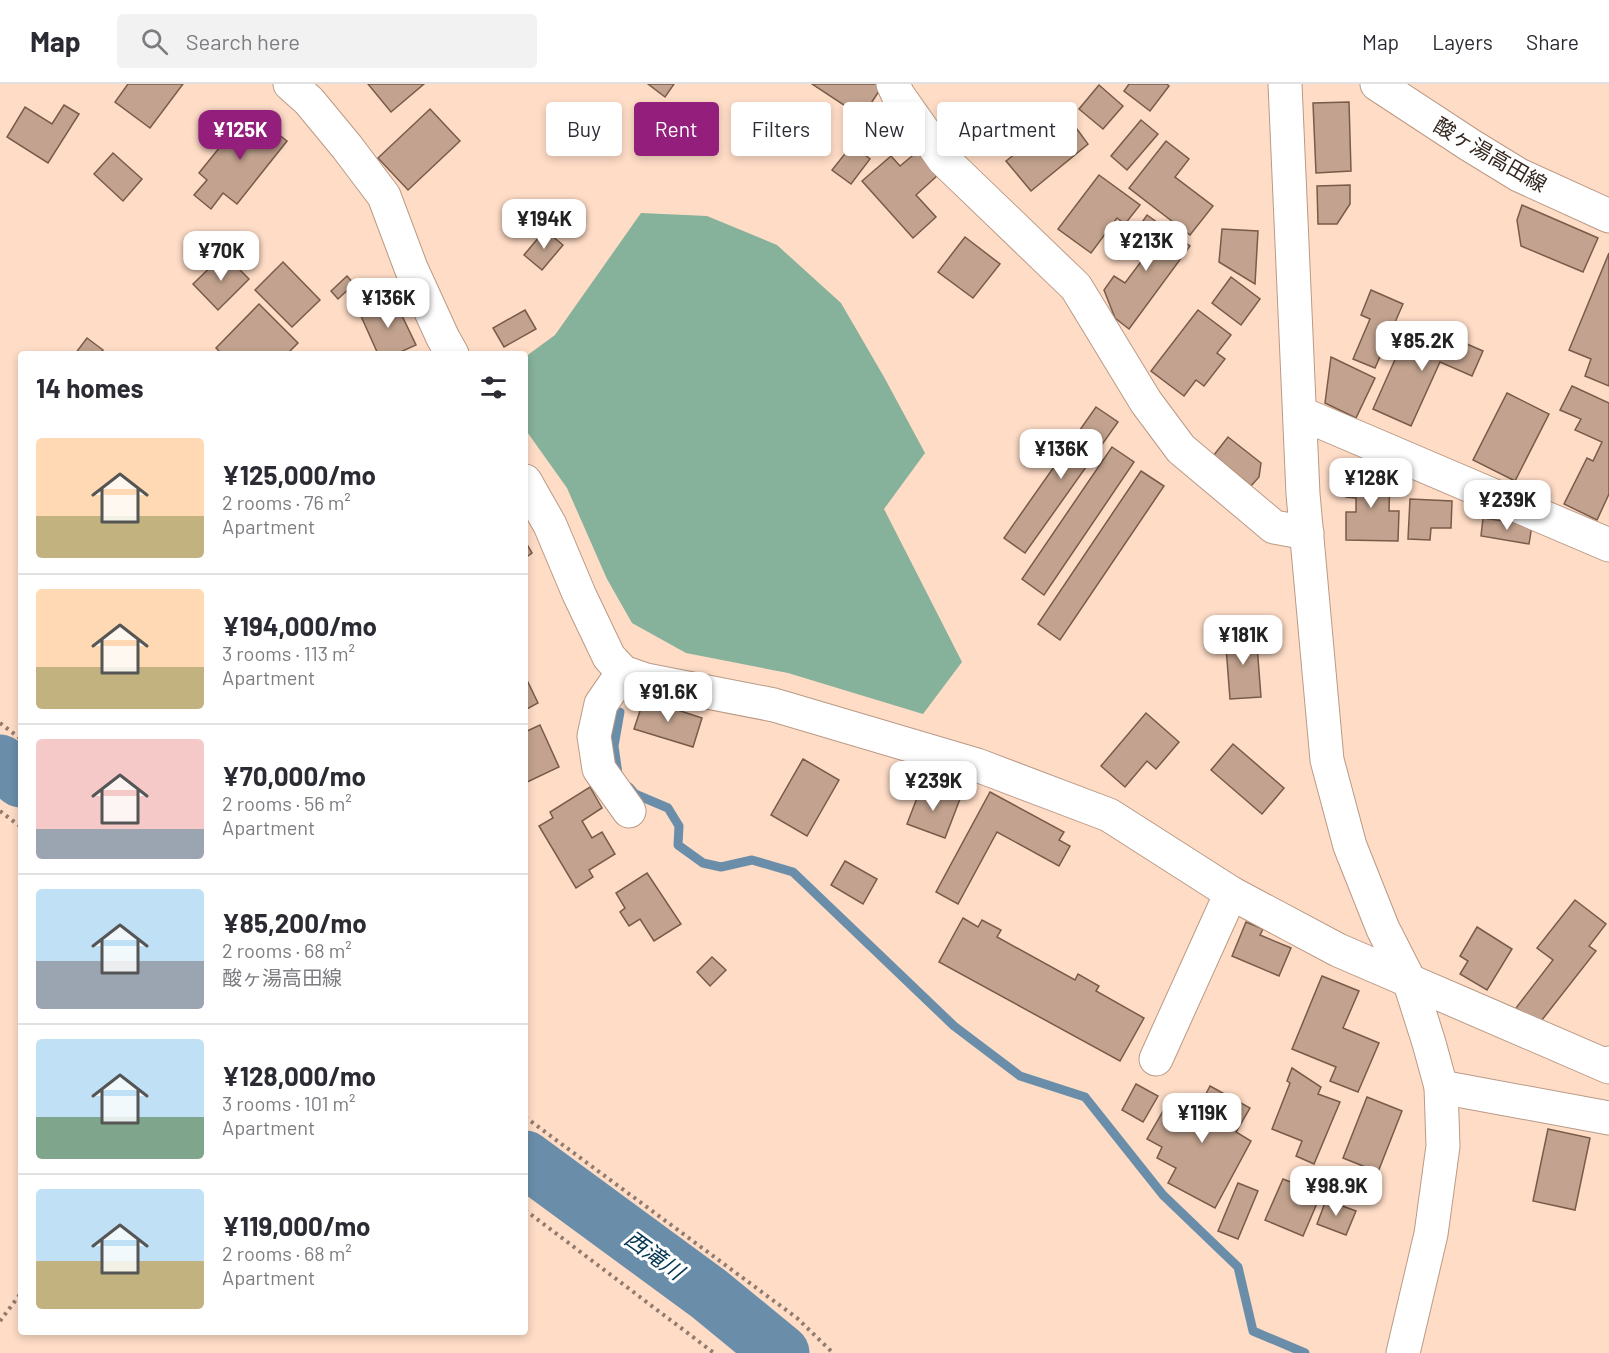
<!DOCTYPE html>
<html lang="en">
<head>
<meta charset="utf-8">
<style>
	body { margin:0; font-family:Barlow,"Noto Sans JP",sans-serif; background:#f2f2f3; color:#2b2b33; height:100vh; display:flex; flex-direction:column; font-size:22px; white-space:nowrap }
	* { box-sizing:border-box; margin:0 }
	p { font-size:20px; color:#7c7c81 }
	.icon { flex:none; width:33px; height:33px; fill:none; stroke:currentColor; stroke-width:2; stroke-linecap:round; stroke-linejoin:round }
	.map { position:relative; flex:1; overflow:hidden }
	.sheet { position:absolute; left:18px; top:267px; width:510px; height:984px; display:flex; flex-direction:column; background:#fff; border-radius:6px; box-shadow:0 3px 9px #0003 }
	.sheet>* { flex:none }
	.banner { position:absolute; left:546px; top:18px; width:570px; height:54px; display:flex; gap:12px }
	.price { position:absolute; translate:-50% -51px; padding:0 14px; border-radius:12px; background:#fff; color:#222; font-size:20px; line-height:39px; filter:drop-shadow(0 2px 3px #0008) }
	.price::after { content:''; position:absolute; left:50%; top:36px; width:18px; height:14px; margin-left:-9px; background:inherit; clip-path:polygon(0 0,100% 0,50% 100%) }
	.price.current { background:#931e7c; color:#fff }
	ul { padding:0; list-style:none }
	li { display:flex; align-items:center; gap:18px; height:150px; padding:0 18px }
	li+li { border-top:2px solid #e1e1e2 }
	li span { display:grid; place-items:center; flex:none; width:168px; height:120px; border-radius:6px; color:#555 }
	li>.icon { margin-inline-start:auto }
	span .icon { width:72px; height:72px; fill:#fffc; stroke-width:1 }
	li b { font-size:26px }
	h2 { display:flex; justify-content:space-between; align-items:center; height:72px; padding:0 18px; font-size:26px }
	.pill { padding:0 21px; border-radius:6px; background:#fff; box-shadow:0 3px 9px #0003; font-size:21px; line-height:54px }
	.pill.current { background:#931e7c; color:#fff }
	header { display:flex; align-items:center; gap:36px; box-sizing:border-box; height:84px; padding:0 30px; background:#fff; border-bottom:2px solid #e1e1e2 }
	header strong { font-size:28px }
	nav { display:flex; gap:33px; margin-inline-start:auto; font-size:21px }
	.search { width:420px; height:54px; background:#f2f2f3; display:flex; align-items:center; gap:15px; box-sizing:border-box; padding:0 21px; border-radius:6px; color:#7c7c81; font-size:22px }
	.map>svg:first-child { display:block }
</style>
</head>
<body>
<header>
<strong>Map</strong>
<div class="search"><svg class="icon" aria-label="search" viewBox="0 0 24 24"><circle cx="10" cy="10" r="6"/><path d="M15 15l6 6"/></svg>Search here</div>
<nav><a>Map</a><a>Layers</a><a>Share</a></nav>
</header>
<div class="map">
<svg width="1609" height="1269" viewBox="0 0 1609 1269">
	<rect width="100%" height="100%" fill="#fedcc6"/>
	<polygon fill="#86b19b" points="641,129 707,132 777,161 841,219 884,293 925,369 884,425 962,578 923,630 788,589 686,569 632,539 607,495 567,404 525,345 525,273 555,251"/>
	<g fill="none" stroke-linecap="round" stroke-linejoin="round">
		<g stroke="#6a8ea9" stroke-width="9">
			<polyline points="620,693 618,690 614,662 620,628"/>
			<polyline points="629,703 635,710 668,724 679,742 678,761 703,779 721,783 752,776 793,788 954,942 1020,992 1085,1013 1163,1111 1238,1183 1253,1247 1305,1269"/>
		</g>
		<g stroke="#6a8ea9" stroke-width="57">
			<polyline points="0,679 21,695"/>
			<polyline points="525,1075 709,1210 781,1269"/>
		</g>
	</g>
	<g fill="#c3a38f" stroke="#785b48" stroke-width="1.5">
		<polygon points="128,0 183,0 150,44 115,18"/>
		<polygon points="368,0 424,0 391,28"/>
		<polygon points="648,0 674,0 665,13"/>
		<polygon points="812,0 882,0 883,1 862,33"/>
		<polygon points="1129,0 1167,0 1169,2 1150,27 1124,7"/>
		<polygon points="1099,1 1123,22 1103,45 1079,25"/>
		<polygon points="1349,18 1351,87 1316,89 1313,19"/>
		<polygon points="64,21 79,30 48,79 7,53 25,23 52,40"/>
		<polygon points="430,25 460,57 408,106 378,74"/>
		<polygon points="249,27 287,57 237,120 223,109 211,125 194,111 207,96 199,89"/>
		<polygon points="891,30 918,51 910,61 883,41"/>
		<polygon points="1057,36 1066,47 1074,41 1088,60 1031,107 1006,77"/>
		<polygon points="1141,36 1158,50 1127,86 1111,72"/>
		<polygon points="1166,57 1189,75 1175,93 1213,122 1190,151 1129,104"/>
		<polygon points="852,61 870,75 851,100 832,86"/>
		<polygon points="917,68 938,91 916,111 936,133 913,154 862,97 891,72 900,82"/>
		<polygon points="113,69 142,95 123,117 94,90"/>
		<polygon points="1099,91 1140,121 1125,140 1117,134 1091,169 1058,145"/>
		<polygon points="1350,101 1350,120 1337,140 1318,140 1317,102"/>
		<polygon points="1522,121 1598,154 1583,188 1521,162 1517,136"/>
		<polygon points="1147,131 1190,162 1129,245 1115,234 1104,206 1114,192 1125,199 1152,163 1134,150"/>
		<polygon points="1222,145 1258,147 1255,200 1219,178"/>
		<polygon points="545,146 563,161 542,186 524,171"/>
		<polygon points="965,153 1000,180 973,214 938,188"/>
		<polygon points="1609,169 1609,302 1585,292 1591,275 1569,266"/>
		<polygon points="224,170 249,195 218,226 193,200"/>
		<polygon points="283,178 320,216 292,243 255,206"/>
		<polygon points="347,192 354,200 338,215 331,207"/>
		<polygon points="1231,193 1260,215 1241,241 1212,219"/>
		<polygon points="1371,206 1403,220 1375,284 1353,275 1370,235 1361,231"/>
		<polygon points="394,215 416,261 396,270 378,270 360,230"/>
		<polygon points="259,220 298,259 287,270 222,270 216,264"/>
		<polygon points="525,226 536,245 504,263 493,244"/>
		<polygon points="1198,226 1231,251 1217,269 1225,275 1204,302 1196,296 1184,312 1151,287"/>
		<polygon points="1425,242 1483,267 1472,292 1440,278 1411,342 1373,325 1405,253 1417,259"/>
		<polygon points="87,254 103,266 99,270 75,270"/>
		<polygon points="1331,273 1375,294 1356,334 1325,319"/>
		<polygon points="1572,302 1609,319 1609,410 1597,436 1564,420 1587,374 1593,377 1602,358 1575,346 1581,335 1560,326"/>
		<polygon points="1507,309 1549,330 1515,397 1473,376"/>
		<polygon points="1096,323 1118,338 1025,469 1004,454"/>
		<polygon points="1228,353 1261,379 1259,393 1251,402 1214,371"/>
		<polygon points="1112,363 1134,378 1044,511 1022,495"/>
		<polygon points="1141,387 1164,402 1060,556 1038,540"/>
		<polygon points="1346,390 1390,391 1389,427 1399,427 1398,457 1346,456 1346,428 1356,428 1356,414 1346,413"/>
		<polygon points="1410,415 1452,417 1451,444 1431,444 1430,456 1408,455"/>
		<polygon points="1483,434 1532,441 1529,460 1481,452"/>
		<polygon points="525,457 532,469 525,474"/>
		<polygon points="1256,548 1261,613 1230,615 1225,550"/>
		<polygon points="525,592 538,619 525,626"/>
		<polygon points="644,615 702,634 693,663 634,645"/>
		<polygon points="1146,629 1179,658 1156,685 1147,677 1125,703 1101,682"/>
		<polygon points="540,641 559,683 525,699 525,648"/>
		<polygon points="1233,660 1284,704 1262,730 1211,686"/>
		<polygon points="803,675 839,696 807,752 771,731"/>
		<polygon points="922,701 960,715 945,754 907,740"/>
		<polygon points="590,703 602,724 582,737 592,754 602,748 615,770 589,786 593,793 576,804 539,742 553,734 550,728"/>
		<polygon points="990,708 1064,748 1059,756 1070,762 1059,782 997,748 958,820 936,808"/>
		<polygon points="845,777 877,795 863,820 831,801"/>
		<polygon points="647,789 681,840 654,857 640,835 629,842 620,828 625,824 616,809"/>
		<polygon points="1575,816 1606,840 1589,862 1596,867 1538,941 1516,924 1553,876 1537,864"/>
		<polygon points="963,834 978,843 982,836 1001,846 997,853 1075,896 1078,890 1099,902 1096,907 1144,934 1120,977 939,878"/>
		<polygon points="1246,838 1263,845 1260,851 1291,864 1279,892 1232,872"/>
		<polygon points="1477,843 1512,865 1487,906 1460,890 1468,877 1460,872"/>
		<polygon points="712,873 726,886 710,902 697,888"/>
		<polygon points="1322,892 1359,907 1343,944 1379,959 1358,1008 1330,997 1336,983 1292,965"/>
		<polygon points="1292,984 1321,1003 1318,1010 1340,1018 1314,1080 1296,1072 1302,1057 1272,1045 1290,999 1287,997"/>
		<polygon points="1136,1000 1158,1012 1143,1038 1122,1026"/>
		<polygon points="1210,1002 1250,1024 1236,1048 1251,1057 1215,1124 1168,1099 1176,1084 1157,1074 1162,1063 1147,1055 1170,1015 1196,1029"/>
		<polygon points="1367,1013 1402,1027 1378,1088 1343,1074"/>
		<polygon points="1548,1045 1590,1054 1575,1126 1533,1117"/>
		<polygon points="1283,1095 1321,1110 1303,1152 1265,1136"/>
		<polygon points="1238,1099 1258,1107 1238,1155 1218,1147"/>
		<polygon points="1326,1116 1356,1127 1346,1151 1317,1140"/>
	</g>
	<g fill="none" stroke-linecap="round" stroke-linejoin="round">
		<g stroke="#ba9a86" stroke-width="35">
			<g id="minor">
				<polyline points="290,0 309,17 347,63 384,112 411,184 443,254 452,270"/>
				<polyline points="893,0 898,11 943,75 1076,203 1146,318 1181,365 1274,443 1307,449"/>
				<polyline points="1285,0 1303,410 1327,676 1350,762 1383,845 1409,896 1429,959 1441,1003 1443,1062 1431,1150 1403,1269"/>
				<polyline points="1300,329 1609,461"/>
				<polyline points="525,397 550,441 579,510 609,573 623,588 646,596 774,621 977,681 1109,731 1231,809 1338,866 1609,983 1609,979"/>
				<polyline points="623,588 601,620 594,652 599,685 629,727"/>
				<polyline points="1156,975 1231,809"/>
				<polyline points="1441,1003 1609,1034"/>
			</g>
		</g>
		<g stroke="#ba9a86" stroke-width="35">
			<polyline id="major" points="1377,0 1470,61 1519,91 1609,132"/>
		</g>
		<g stroke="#927b6d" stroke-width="4" stroke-dasharray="3 4.5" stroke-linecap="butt">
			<polyline points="0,639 21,655"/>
			<polyline points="0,727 21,743"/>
			<polyline points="525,1033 797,1234 833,1269"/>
			<polyline points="525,1126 714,1269"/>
			<polyline points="0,1237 21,1209"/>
		</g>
		<use href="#minor" stroke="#fff" stroke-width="33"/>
		<use href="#major" stroke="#fff" stroke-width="33"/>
	</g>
	<g text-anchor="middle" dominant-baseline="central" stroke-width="6" stroke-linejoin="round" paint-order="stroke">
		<g font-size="21" fill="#34271f" stroke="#fff">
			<text transform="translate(1491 70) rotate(30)">酸ヶ湯高田線</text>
		</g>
		<g font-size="22" font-style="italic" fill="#053753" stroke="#fff">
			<text transform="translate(655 1170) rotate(36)">西滝川</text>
		</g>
	</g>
</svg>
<b class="price current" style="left:240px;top:77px">¥125K</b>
<b class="price" style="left:544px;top:166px">¥194K</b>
<b class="price" style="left:1146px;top:188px">¥213K</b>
<b class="price" style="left:221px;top:198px">¥70K</b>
<b class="price" style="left:388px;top:245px">¥136K</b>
<b class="price" style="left:1422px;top:288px">¥85.2K</b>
<b class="price" style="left:1061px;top:396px">¥136K</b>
<b class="price" style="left:1371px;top:425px">¥128K</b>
<b class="price" style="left:1507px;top:447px">¥239K</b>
<b class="price" style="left:1243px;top:582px">¥181K</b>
<b class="price" style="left:668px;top:639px">¥91.6K</b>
<b class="price" style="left:933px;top:728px">¥239K</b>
<b class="price" style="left:1202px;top:1060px">¥119K</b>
<b class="price" style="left:1336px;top:1133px">¥98.9K</b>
<div class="banner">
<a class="pill">Buy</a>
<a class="pill current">Rent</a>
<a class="pill">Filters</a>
<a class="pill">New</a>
<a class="pill">Apartment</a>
</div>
<section class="sheet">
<h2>14 homes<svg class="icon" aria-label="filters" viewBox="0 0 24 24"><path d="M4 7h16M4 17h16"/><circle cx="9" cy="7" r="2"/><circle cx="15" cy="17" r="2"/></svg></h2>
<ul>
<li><span style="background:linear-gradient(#ffd9b3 65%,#c2b280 0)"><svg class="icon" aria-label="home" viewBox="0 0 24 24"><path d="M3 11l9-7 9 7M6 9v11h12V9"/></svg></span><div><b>¥125,000/mo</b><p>2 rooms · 76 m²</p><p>Apartment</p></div></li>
<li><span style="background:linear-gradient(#ffd9b3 65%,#c2b280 0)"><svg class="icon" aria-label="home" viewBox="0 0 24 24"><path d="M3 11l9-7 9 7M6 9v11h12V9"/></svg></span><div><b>¥194,000/mo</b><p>3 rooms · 113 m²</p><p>Apartment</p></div></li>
<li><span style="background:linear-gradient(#f6c9c9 75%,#9aa5b1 0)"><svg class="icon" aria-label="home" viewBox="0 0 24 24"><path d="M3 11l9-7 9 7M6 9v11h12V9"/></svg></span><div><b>¥70,000/mo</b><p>2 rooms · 56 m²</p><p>Apartment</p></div></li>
<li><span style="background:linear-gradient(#bfe0f5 60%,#9aa5b1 0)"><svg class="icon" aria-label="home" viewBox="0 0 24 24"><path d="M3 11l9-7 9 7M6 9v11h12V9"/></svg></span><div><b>¥85,200/mo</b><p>2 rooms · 68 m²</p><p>酸ヶ湯高田線</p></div></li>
<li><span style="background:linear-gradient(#bfe0f5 65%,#7fa58c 0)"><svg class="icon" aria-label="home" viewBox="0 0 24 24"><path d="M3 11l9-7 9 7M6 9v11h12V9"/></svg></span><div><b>¥128,000/mo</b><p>3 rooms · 101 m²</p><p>Apartment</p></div></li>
<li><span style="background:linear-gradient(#bfe0f5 60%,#c2b280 0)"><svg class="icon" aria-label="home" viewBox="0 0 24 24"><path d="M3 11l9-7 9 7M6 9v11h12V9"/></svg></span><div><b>¥119,000/mo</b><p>2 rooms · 68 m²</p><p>Apartment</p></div></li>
</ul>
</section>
</div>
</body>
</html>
